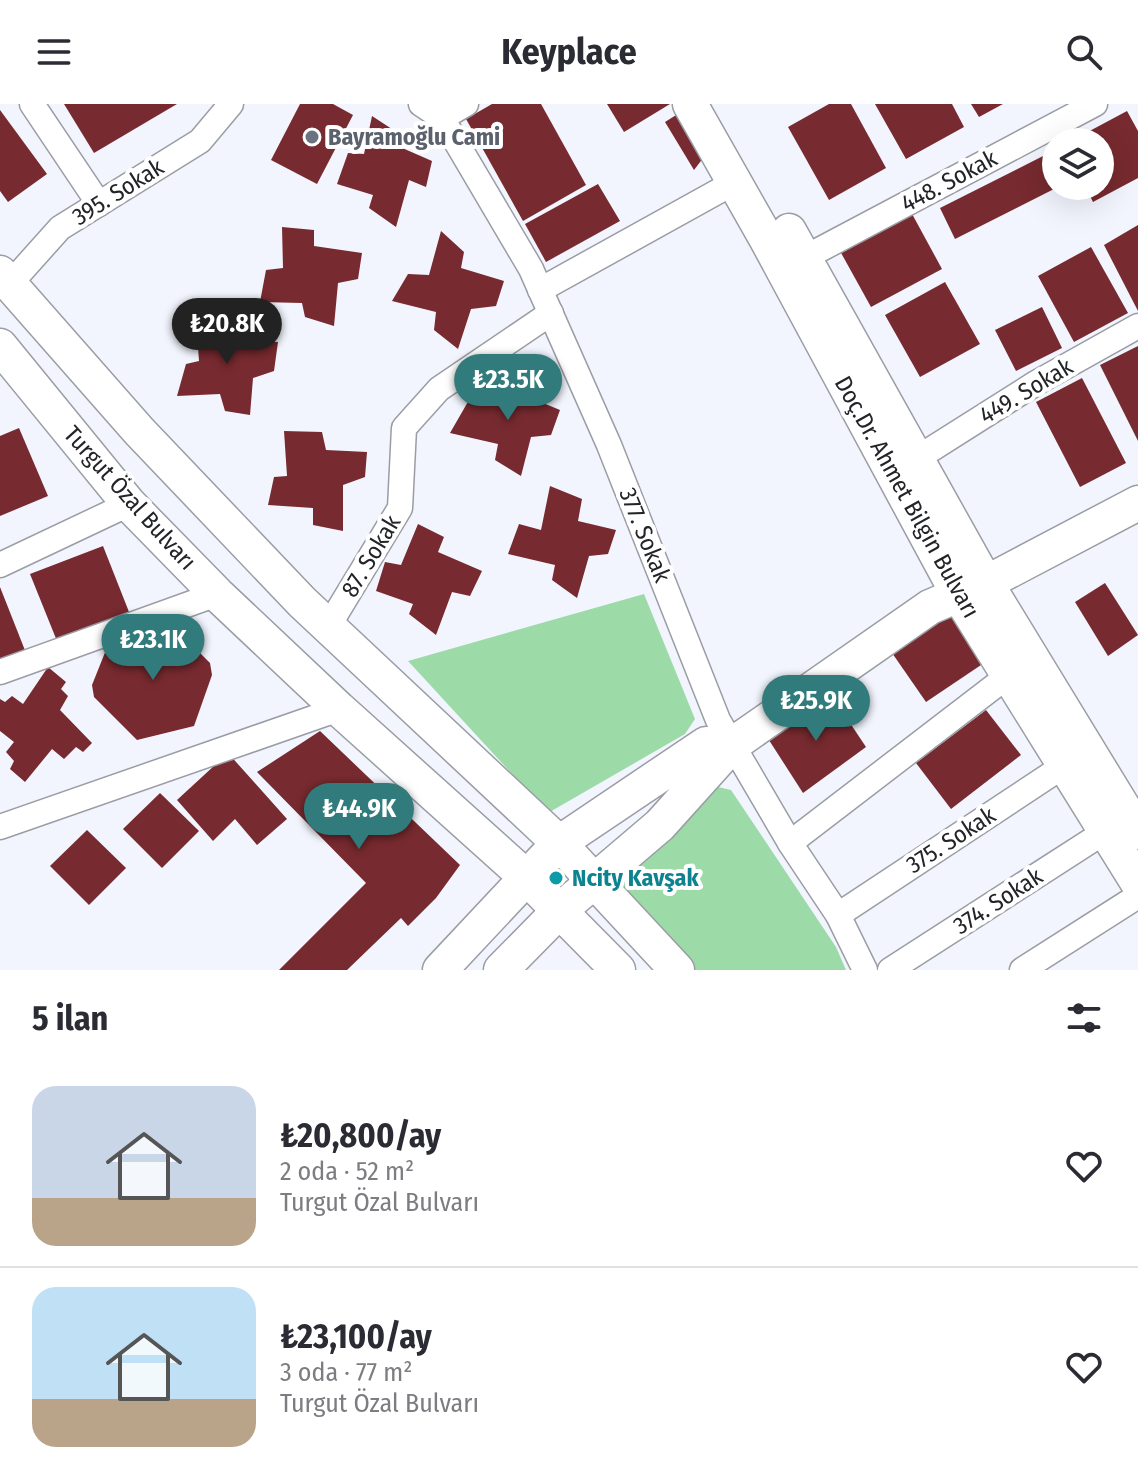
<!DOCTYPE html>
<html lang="tr">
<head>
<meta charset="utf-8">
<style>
	body { margin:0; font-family:"Fira Sans Condensed",sans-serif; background:#f7f7f7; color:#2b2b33; height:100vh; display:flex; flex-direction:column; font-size:30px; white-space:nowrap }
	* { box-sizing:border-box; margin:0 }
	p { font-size:26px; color:#7c7c81 }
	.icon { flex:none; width:44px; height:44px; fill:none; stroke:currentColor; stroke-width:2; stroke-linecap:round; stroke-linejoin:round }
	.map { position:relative; height:866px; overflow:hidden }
	.side { display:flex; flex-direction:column; background:#fff; flex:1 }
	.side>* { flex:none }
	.tools { position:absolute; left:1042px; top:24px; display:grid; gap:16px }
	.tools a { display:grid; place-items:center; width:72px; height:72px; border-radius:50%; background:#fff; box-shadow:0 8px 32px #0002; font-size:40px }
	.price { position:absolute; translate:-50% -68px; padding:0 18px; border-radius:28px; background:#327b7c; color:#fff; font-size:26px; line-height:52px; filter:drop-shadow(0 2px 4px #0008) }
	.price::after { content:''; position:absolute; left:50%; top:48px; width:24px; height:18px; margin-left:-12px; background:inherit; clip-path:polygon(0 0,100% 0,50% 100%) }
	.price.current { background:#222; color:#fff }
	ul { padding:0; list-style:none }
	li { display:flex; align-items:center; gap:24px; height:200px; padding:0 32px }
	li+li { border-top:2px solid #e1e1e2 }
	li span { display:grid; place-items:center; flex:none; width:224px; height:160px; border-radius:24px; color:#555 }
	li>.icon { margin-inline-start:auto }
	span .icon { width:96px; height:96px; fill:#fffc; stroke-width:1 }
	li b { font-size:34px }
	h2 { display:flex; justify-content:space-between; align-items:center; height:96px; padding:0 32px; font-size:34px }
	header { display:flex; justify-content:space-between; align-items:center; height:104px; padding:0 32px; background:#fff; font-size:36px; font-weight:700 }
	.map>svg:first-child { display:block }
</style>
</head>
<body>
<header><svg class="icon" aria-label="menu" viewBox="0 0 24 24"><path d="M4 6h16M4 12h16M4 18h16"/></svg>Keyplace<svg class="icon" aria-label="search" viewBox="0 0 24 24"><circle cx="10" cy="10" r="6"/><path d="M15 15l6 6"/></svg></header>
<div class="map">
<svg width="1138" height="866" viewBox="0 0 1138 866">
	<rect width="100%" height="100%" fill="#f2f5fd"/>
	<g fill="#9cdba8">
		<polygon points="644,490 695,615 685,630 548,709 408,557"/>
		<polygon points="714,682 731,686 836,843 846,866 694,866 616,779"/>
	</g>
	<g fill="#772a2f">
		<polygon points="64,0 177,0 94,49"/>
		<polygon points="300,0 333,0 353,11 317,80 271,56"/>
		<polygon points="492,0 541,0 586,81 523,117 466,15"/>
		<polygon points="607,0 670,0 624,28"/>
		<polygon points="829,0 851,0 886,64 829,96 788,23"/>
		<polygon points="875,0 952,0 964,23 906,55"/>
		<polygon points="971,0 1003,0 979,13"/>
		<polygon points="0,6 47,70 8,98 0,87"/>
		<polygon points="1127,7 1138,27 1138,74 1093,98 1085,82 1100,82 1100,38 1069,38"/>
		<polygon points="681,8 707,49 694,66 665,18"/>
		<polygon points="372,12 398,29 400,43 432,57 426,83 409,76 396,123 369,104 373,91 337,80 348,49 364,50"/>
		<polygon points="1049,49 1056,62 1056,84 955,135 940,104"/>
		<polygon points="598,80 620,117 546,158 525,120"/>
		<polygon points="911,108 942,165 871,203 840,147"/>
		<polygon points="1138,121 1138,207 1104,141"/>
		<polygon points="282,123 314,126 314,142 362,149 358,175 338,179 334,222 305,213 302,199 260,198 266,166 283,164"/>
		<polygon points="441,127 464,148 461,164 504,177 496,202 471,205 458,245 434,226 436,208 392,197 408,170 429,171"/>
		<polygon points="1091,143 1128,209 1074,238 1038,172"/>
		<polygon points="945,178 980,240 920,273 885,211"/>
		<polygon points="1042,203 1062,244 1016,267 995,226"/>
		<polygon points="228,215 230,236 278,238 274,267 253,274 250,311 225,307 220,290 177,292 186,260 199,257 196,216"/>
		<polygon points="1138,242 1138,337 1100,261"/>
		<polygon points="501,271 525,276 519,289 560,306 551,331 531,333 521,372 495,356 498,340 450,329 469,296 488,300"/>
		<polygon points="1082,274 1126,359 1080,383 1036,298"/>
		<polygon points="19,324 48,392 0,412 0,332"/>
		<polygon points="284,327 322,328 326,346 367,348 365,373 343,381 343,427 313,421 313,404 268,401 274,373 287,372"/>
		<polygon points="550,382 582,395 578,417 616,426 608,450 589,452 577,494 552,476 555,461 508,450 519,420 541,426"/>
		<polygon points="418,420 444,433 438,448 482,467 470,492 452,488 436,531 409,510 413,500 376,487 385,458 401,461"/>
		<polygon points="103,442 131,513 59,542 30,470"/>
		<polygon points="1105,479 1138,531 1108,552 1075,498"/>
		<polygon points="0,483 28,554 0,565"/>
		<polygon points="952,506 984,559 926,598 890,546"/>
		<polygon points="167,516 210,559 212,571 194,622 137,636 94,593 92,581 108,541"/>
		<polygon points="48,563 66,578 61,585 68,592 60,606 92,639 83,648 76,643 64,655 52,645 25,678 10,665 14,657 6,648 14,638 0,627 0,595 5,598 12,592 23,600"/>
		<polygon points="830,589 866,643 803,689 767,633"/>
		<polygon points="986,606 1021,651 951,705 916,659"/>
		<polygon points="320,627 460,761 436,794 408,822 401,814 347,866 279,866 366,779 257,668"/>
		<polygon points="228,649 287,715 257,741 235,715 213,737 177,696"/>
		<polygon points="160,689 199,727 162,764 123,725"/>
		<polygon points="87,726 126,764 89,801 50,762"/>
	</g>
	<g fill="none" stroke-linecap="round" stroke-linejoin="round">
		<g stroke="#9a9da4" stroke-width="27">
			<g id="street">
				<polyline points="32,0 99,100"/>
				<polyline points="421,0 442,14 531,165 609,341 718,616 790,739 838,811 865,866"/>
				<polyline points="442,14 466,0"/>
				<polyline points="804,154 1095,0"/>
				<polyline points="9,181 60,124 200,37 231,0"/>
				<polyline points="540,186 735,78"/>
				<polyline points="916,355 1036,279 1138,222"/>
				<polyline points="0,461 129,400"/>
				<polyline points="328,523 400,404 404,324 439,285 551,209"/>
				<polyline points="0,568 217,490"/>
				<polyline points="0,723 339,605"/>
				<polyline points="790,739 1009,571"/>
				<polyline points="838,811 1065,661"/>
				<polyline points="890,866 1106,727"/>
				<polyline points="1022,866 1138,792"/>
			</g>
		</g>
		<g stroke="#9a9da4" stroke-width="37">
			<g id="secondary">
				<polyline points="690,0 766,134 958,490 1138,779"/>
				<polyline points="789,127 986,479 1138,728"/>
				<polyline points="0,169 139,327 302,498 559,739 677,866"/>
				<polyline points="0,242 129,400 217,490 339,605 527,774 618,866"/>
				<polyline points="732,641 930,503 986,479 1138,399"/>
				<polyline points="440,866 559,739 706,640 732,641 660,721 559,807 501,866"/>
			</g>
		</g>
		<use href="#street" stroke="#fff" stroke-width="24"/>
		<use href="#secondary" stroke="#fff" stroke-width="34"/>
	</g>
	<circle fill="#6b7280" stroke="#fff" stroke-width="3" cx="312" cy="33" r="8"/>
	<circle fill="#0f9aa8" stroke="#fff" stroke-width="3" cx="556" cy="774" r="8"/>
	<g text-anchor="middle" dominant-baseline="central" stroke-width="8" stroke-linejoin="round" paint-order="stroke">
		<g font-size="24" font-weight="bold" fill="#5b616d" stroke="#fff" text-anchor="start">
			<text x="328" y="33">Bayramoğlu Cami</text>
		</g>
		<g font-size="24" fill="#232427" stroke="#fff">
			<text transform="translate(949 77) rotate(-28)">448. Sokak</text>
			<text transform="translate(118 88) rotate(-32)">395. Sokak</text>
			<text transform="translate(1026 287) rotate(-31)">449. Sokak</text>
			<text transform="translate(907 393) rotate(61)">Doç.Dr. Ahmet Bilgin Bulvarı</text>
			<text transform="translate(130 394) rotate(48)">Turgut Özal Bulvarı</text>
			<text transform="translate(645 431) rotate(68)">377. Sokak</text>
			<text transform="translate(371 452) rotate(-59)">87. Sokak</text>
			<text transform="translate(951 736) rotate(-33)">375. Sokak</text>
			<text transform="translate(998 797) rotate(-33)">374. Sokak</text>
		</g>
		<g font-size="24" font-weight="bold" fill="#0d838f" stroke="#fff" text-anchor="start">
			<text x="572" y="774">Ncity Kavşak</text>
		</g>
	</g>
</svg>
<div class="tools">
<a><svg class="icon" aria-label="layers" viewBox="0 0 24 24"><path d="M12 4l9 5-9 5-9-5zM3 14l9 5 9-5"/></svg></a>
</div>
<b class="price current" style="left:227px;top:262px">₺20.8K</b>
<b class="price" style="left:508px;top:318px">₺23.5K</b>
<b class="price" style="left:153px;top:578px">₺23.1K</b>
<b class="price" style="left:816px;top:639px">₺25.9K</b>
<b class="price" style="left:359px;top:747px">₺44.9K</b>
</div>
<section class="side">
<h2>5 ilan<svg class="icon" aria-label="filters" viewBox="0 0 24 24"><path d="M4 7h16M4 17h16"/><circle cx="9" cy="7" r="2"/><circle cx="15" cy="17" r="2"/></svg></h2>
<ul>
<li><span style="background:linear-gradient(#c9d6e8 70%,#b9a48a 0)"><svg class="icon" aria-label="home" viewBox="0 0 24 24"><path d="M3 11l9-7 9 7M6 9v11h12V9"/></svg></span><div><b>₺20,800/ay</b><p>2 oda · 52 m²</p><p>Turgut Özal Bulvarı</p></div><svg class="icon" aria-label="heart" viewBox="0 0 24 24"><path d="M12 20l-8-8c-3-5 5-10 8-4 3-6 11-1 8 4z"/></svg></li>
<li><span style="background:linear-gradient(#bfe0f5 70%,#b9a48a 0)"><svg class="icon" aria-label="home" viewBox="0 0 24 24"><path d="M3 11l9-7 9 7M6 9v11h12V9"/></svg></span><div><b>₺23,100/ay</b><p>3 oda · 77 m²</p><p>Turgut Özal Bulvarı</p></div><svg class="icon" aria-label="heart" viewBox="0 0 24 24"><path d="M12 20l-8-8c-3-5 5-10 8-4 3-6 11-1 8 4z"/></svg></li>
</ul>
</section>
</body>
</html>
